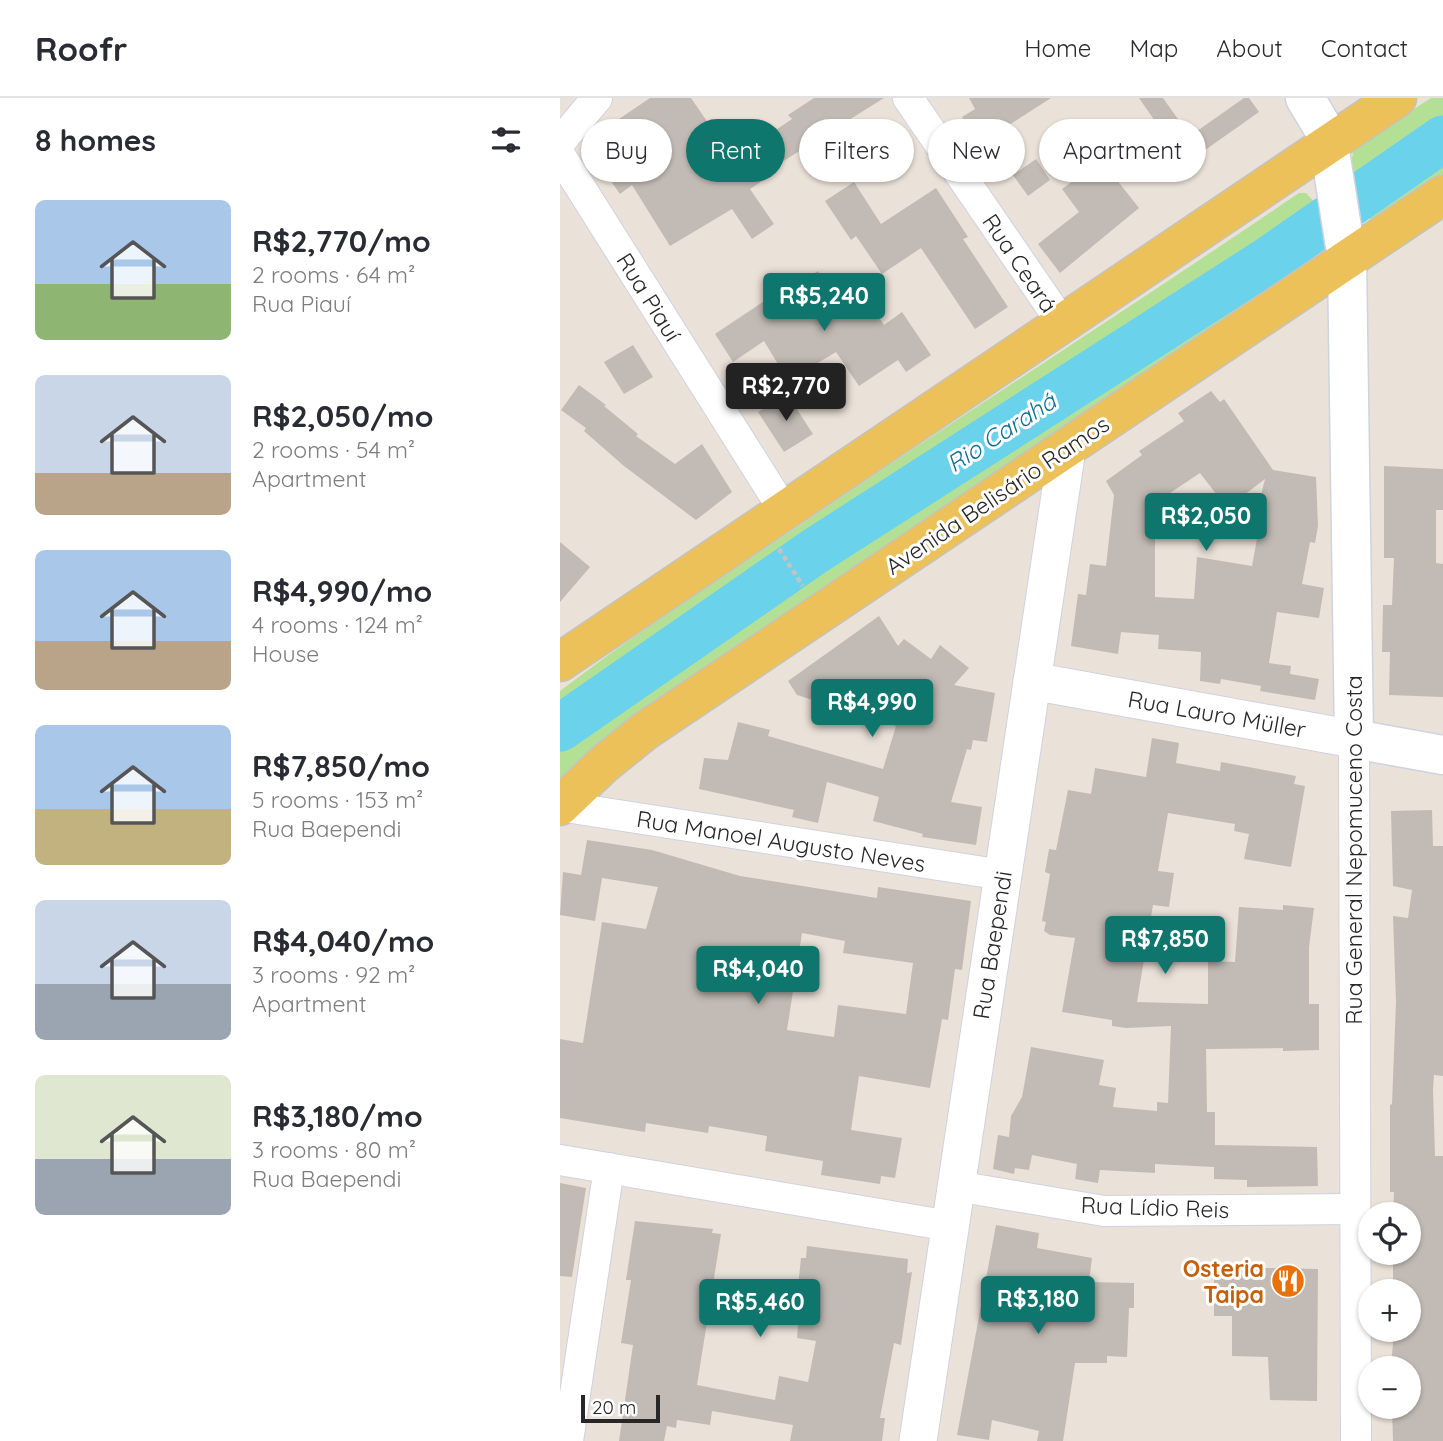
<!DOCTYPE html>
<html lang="en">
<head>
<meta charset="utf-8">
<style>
	body { margin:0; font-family:Quicksand,sans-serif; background:#f2f2f3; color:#2b2b33; height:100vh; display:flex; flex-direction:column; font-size:26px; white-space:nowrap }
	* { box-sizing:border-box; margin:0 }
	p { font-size:23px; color:#7c7c81 }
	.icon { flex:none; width:38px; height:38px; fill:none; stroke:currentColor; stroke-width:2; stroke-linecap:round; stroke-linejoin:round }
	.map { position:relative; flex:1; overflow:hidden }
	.details { display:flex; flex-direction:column; background:#fff; width:560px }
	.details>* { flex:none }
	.top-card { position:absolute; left:21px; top:21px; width:665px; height:63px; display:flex; gap:14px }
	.tools { position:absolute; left:798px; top:1104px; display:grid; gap:14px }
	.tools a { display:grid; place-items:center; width:63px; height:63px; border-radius:50%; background:#fff; box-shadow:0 2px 5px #0004; font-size:35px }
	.scale { position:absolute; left:21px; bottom:18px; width:79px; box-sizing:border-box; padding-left:7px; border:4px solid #272727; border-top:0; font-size:19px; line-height:24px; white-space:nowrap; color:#272727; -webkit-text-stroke:5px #fff; paint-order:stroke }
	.price { position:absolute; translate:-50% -60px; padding:0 16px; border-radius:7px; background:#0f766e; color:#fff; font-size:23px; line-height:46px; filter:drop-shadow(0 2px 4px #0008) }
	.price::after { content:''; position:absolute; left:50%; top:42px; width:21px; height:16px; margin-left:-10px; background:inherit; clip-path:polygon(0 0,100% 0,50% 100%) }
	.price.current { background:#222; color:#fff }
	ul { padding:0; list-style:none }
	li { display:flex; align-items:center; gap:21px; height:175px; padding:0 35px }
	li span { display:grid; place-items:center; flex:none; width:196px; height:140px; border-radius:10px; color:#555 }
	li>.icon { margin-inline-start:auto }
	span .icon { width:84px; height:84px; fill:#fffc; stroke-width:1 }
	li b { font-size:30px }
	h2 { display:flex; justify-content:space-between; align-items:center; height:84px; padding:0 35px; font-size:30px }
	.tag { padding:0 24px; border-radius:32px; background:#fff; box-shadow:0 2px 5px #0004; font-size:24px; line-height:63px }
	.tag.current { background:#0f766e; color:#fff }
	header { display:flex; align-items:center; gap:42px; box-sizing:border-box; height:98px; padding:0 35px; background:#fff; border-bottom:2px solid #e1e1e2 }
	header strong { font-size:33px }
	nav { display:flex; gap:38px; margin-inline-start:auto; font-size:24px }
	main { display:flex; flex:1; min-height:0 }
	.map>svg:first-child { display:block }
</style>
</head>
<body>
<header>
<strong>Roofr</strong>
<nav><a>Home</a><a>Map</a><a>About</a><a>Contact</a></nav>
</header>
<main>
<section class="details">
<h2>8 homes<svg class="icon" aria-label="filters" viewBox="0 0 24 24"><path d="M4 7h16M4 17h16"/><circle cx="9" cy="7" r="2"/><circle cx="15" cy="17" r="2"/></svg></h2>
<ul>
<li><span style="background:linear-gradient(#a9c7e8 60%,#8fb573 0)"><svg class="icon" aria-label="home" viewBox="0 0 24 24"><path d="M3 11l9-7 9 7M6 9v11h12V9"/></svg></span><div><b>R$2,770/mo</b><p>2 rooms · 64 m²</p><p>Rua Piauí</p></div></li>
<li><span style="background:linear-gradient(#c9d6e8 70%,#b9a48a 0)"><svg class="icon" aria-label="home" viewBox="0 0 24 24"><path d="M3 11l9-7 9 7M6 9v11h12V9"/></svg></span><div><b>R$2,050/mo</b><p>2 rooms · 54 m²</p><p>Apartment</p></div></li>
<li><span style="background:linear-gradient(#a9c7e8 65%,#b9a48a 0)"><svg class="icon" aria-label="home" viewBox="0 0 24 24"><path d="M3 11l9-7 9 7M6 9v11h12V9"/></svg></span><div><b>R$4,990/mo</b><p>4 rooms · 124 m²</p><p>House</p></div></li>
<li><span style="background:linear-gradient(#a9c7e8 60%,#c2b280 0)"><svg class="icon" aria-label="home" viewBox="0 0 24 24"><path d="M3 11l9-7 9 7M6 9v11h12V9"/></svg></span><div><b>R$7,850/mo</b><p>5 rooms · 153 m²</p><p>Rua Baependi</p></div></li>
<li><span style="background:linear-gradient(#c9d6e8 60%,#9aa5b1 0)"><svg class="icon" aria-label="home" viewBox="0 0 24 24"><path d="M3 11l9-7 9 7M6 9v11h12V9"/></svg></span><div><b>R$4,040/mo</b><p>3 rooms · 92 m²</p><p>Apartment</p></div></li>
<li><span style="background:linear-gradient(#dfe7d0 60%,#9aa5b1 0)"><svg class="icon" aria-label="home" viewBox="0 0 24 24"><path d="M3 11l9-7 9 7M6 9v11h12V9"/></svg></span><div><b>R$3,180/mo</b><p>3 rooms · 80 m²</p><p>Rua Baependi</p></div></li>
</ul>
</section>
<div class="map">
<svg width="883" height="1343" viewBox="0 0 883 1343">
	<rect width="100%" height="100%" fill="#eae1d8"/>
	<g fill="#b4e095">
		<polygon points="871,0 883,0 883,78 812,122 798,114 789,76 794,50"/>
		<path d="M739 95H746L757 107 762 147 748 164 0 692V593C77 534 159 481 240 427 405 315 573 208 739 95Z"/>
	</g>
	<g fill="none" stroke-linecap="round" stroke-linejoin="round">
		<polyline stroke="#6bd2ec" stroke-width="47" points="0,630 255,453 707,163 883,41"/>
	</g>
	<g fill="#c2bbb5" fill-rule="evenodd">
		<polygon points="90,0 131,0 155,35 160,31 177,58 232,21 228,17 254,0 324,0 214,69 217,73 190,91 214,126 192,141 172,111 110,148 72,87 60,96 41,69 44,67 36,56 62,38 53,25"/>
		<polygon points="409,0 491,0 443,31 449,39 426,55 402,19 415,11"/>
		<polygon points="579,0 603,0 630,38 684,0 689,0 699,14 621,69 593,28 597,26"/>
		<polygon points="476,61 490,82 468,98 453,77"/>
		<polygon points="541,62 579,110 500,175 478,146 519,114 502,91"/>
		<polygon points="294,84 321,126 376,90 408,139 403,141 448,209 415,231 361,150 322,176 296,138 291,142 265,103"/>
		<polygon points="258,173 282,211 304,197 324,227 342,214 371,257 346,274 338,262 299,288 276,254 228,283 204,243 173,264 155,236 221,192 223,195"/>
		<polygon points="73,247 93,279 64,296 44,264"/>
		<polygon points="19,287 46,307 44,308 78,336 76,338 115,366 142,346 172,394 136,422 64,368 24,333 26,330 1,312"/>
		<path d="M651 293 660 304 664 301 713 372 756 379 758 428 755 445 750 444 742 486 764 490 759 520 717 514 709 565 731 568 730 576 759 581 755 602 700 593 701 588 661 581 660 586 640 583 641 554 598 551 599 537 561 534 558 556 511 548 518 496 526 497 530 466 546 468 554 397 546 383 582 357 579 353 624 323 618 315ZM640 375 667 410 705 381 693 429 699 430 692 468 637 459 634 501 595 499V405Z"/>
		<polygon points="227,296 253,336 224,354 198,314"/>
		<polygon points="824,368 883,371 883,412 876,412 876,465 883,466 883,599 829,597 830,554 822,554 823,507 832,507 834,460 824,460"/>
		<polygon points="0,444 30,469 0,504"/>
		<polygon points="319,518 338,548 344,541 371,561 380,547 409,570 394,587 435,595 427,644 413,642 411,652 407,651 391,704 422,709 416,747 362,739 363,736 313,723 319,699 267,684 258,725 232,719 234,712 139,691 144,660 168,662 178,624 210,632 208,638 323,671 336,628 237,597 228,583"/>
		<polygon points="592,640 619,645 616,665 660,673 661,664 694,670 736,678 734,686 745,688 731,769 684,761 689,736 674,733 675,726 608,715 598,773 614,775 609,809 593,807 577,904 648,906 648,863 675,864 679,809 723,812 723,807 754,810 749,849 749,906 759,906 759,952 723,953 723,950 646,951 647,1014 655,1014 655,1047 757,1049 758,1088 687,1089 687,1082 654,1081 654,1069 595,1066 595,1075 540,1072 538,1085 515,1081 517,1066 472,1057 469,1072 455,1070 454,1076 433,1071 438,1037 449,1039 451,1018 462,999 471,949 544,962 539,987 556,990 553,1009 597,1013 597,1004 608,1005 611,928 566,930 552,928 552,922 502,914 515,840 490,837 484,833 486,824 482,823 490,776 485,774 489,751 496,752 508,692 531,696 535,670 586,679"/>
		<polygon points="872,712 873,748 883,748 883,978 874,977 873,991 875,1058 883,1058 883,1343 833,1343 832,1309 849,1309 849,1270 831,1270 834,1232 849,1232 849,1194 833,1193 833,1155 849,1155 849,1116 833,1116 834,1094 830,1094 830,1007 832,1006 836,904 833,818 848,820 852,792 833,788 831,713"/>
		<path d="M27 742 92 752 180 778 317 800 318 789 411 803 402 872 395 871 388 922 382 921 370 990 299 978 291 1032 342 1040 335 1080 321 1078 320 1086 261 1077 263 1063 205 1053 207 1038 149 1028 148 1035 86 1025 85 1034 0 1020V941L23 945 42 824 86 831 98 789 42 780 35 823 0 817 3 774 21 777ZM242 835 285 843 283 855 353 865 346 916 278 907 274 939 227 932Z"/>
		<polygon points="0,1085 26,1090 12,1179 0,1178"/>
		<polygon points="75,1123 153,1131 152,1135 161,1136 137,1287 215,1302 219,1278 248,1284 256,1243 237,1240 238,1227 234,1227 241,1160 246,1160 247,1148 348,1161 347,1175 352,1174 345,1220 341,1247 334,1245 320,1320 325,1320 322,1343 230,1343 233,1327 152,1313 150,1327 117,1322 116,1330 107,1328 104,1343 59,1343 73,1247 61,1245 71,1182 66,1182"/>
		<polygon points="436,1127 479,1135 477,1150 532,1160 529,1184 574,1185 574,1210 569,1210 567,1259 547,1258 547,1265 515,1265 503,1343 477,1343 479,1333 432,1322 429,1342 397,1337"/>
		<polygon points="654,1169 758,1171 757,1303 710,1302 708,1259 672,1258 672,1218 654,1218"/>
	</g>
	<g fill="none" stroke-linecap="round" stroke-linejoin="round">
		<g stroke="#ced3e0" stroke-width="32">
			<g id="minor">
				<polyline points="348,0 502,225"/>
				<polyline points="0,44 37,0"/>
				<polyline points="0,57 223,411"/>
				<polyline points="794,641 796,1343"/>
				<polyline points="0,708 443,777"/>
				<polyline points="0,1062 390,1128"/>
				<polyline points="396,1088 544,1113 795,1111"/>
				<polyline points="8,1343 49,1070"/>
			</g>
		</g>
		<g stroke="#ced3e0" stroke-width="39">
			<g id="tertiary">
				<polyline points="472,583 794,641"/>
				<polyline points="358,1343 507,351"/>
			</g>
		</g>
		<g stroke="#ced3e0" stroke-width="41">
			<polyline id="secondary" points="745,0 763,30 769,47 787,161 794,641 883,657"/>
		</g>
		<g stroke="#c3c3c3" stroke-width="41">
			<g id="primary">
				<polyline points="0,564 837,0"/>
				<polyline points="0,708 44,666 85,633 883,97"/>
			</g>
		</g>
		<polyline stroke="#c3c3c3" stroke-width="4.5" stroke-dasharray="5 3.5" stroke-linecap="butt" points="219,451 243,488"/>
		<use href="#minor" stroke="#fff" stroke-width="30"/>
		<use href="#tertiary" stroke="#fff" stroke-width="37"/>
		<use href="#secondary" stroke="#fff" stroke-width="38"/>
		<use href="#primary" stroke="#edc15a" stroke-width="38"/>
	</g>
	<defs>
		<g id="restaurant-disc" transform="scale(1.75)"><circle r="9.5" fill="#e8710a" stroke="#fff"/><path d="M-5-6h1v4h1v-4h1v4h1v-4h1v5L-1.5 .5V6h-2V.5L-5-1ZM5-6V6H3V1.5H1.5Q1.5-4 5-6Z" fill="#fff"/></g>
	</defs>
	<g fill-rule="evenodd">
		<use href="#restaurant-disc" x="728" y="1183"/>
	</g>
	<g text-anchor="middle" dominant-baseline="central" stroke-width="6" stroke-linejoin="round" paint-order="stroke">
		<g font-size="23" fill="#272727" stroke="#fff">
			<text transform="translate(460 165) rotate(56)">Rua Ceará</text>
			<text transform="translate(89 199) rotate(58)">Rua Piauí</text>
			<text transform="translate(437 397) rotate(-34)">Avenida Belisário Ramos</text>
			<text transform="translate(657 616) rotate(10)">Rua Lauro Müller</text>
			<text transform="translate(221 743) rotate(9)">Rua Manoel Augusto Neves</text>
			<text transform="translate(793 752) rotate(-90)">Rua General Nepomuceno Costa</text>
			<text transform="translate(432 847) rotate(-81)">Rua Baependi</text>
			<text transform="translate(595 1109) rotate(2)">Rua Lídio Reis</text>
		</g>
		<g font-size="23" font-weight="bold" fill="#c56008" stroke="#fff" text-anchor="end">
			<text x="704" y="1170">Osteria<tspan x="704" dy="26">Taipa</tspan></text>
		</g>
		<g font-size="24" font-style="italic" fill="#0f6f93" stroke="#fff">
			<text transform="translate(441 334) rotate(-33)">Rio Carahá</text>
		</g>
	</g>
</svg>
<div class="tools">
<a><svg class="icon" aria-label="locate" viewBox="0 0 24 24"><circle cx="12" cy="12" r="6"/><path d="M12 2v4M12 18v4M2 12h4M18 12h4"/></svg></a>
<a>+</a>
<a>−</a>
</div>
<div class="scale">20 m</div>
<b class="price" style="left:264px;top:235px">R$5,240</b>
<b class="price current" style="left:226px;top:325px">R$2,770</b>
<b class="price" style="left:646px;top:455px">R$2,050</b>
<b class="price" style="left:312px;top:641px">R$4,990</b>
<b class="price" style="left:605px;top:878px">R$7,850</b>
<b class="price" style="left:198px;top:908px">R$4,040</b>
<b class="price" style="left:478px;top:1238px">R$3,180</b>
<b class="price" style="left:200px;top:1241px">R$5,460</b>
<div class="top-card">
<a class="tag">Buy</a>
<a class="tag current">Rent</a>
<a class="tag">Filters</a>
<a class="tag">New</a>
<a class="tag">Apartment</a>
</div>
</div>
</main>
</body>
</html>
